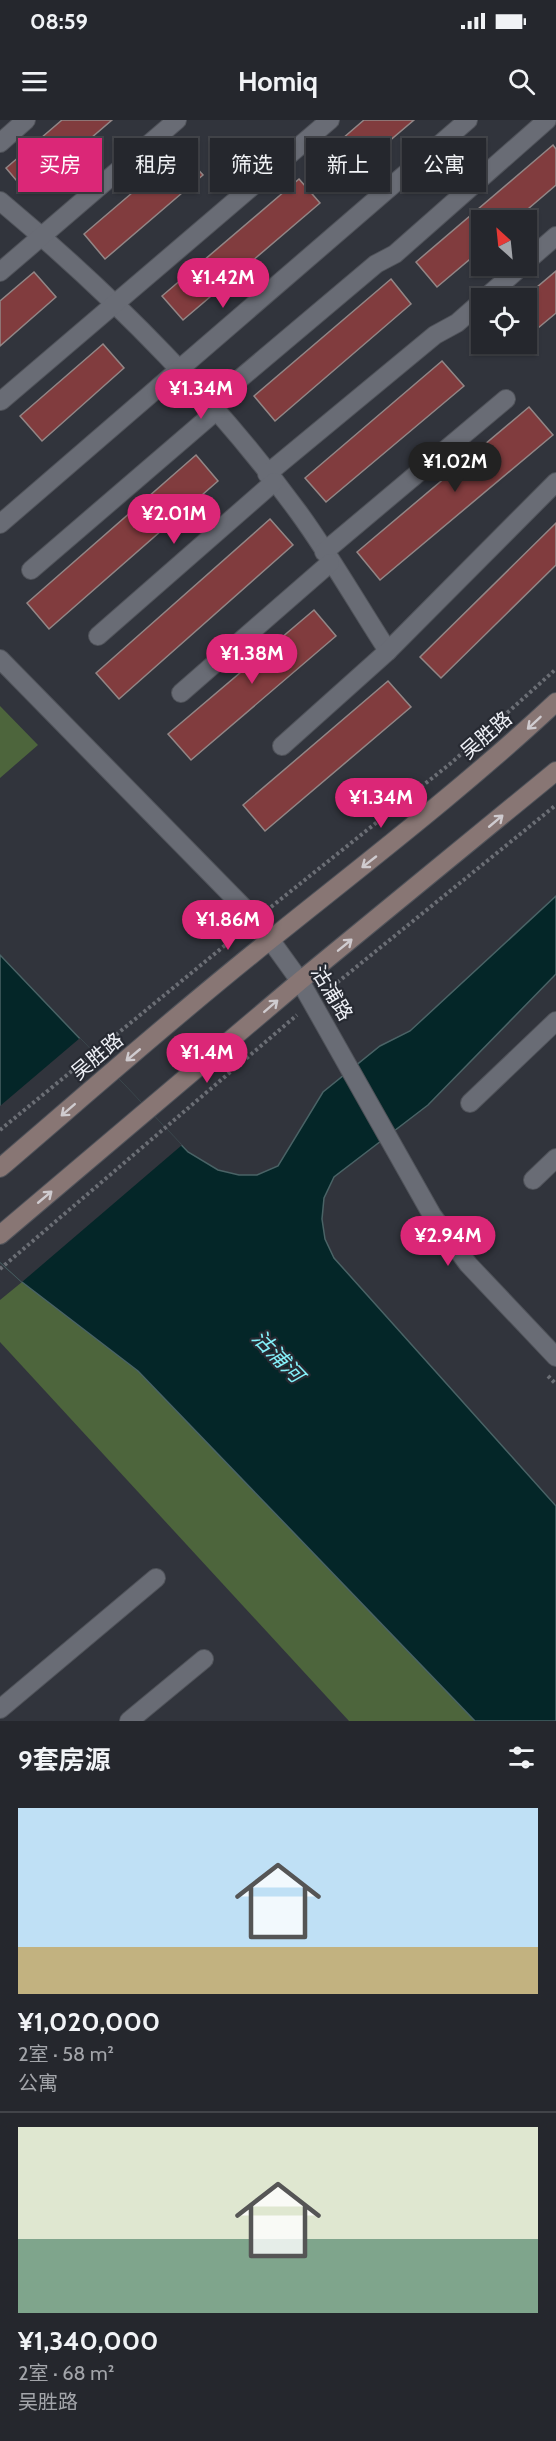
<!DOCTYPE html>
<html lang="zh">
<head>
<meta charset="utf-8">
<style>
	body { margin:0; font-family:Cabin,"Noto Sans SC",sans-serif; background:#313339; color:#f1f3f6; height:100vh; display:flex; flex-direction:column; font-size:22px; white-space:nowrap }
	* { box-sizing:border-box; margin:0 }
	p { font-size:20px; color:#a3a5aa }
	.icon { flex:none; width:33px; height:33px; fill:none; stroke:currentColor; stroke-width:2; stroke-linecap:round; stroke-linejoin:round }
	.map { position:relative; height:1601px; overflow:hidden }
	.drawer { display:flex; flex-direction:column; background:#25272d; flex:1 }
	.drawer>* { flex:none }
	.top-card { position:absolute; left:18px; top:18px; width:520px; height:54px; display:flex; gap:12px }
	.needle { width:39px; rotate:333deg }
	.tools { position:absolute; left:471px; top:90px; display:grid; gap:12px }
	.tools a { display:grid; place-items:center; width:66px; height:66px; border-radius:0px; background:#25272d; box-shadow:0 2px 4px #0004,0 0 0 2px #424449; font-size:30px }
	.price { position:absolute; translate:-50% -51px; padding:0 14px; border-radius:21px; background:#db2777; color:#fff; font-size:20px; line-height:39px; filter:drop-shadow(0 2px 3px #0008) }
	.price::after { content:''; position:absolute; left:50%; top:36px; width:18px; height:14px; margin-left:-9px; background:inherit; clip-path:polygon(0 0,100% 0,50% 100%) }
	.price.current { background:#222; color:#fff }
	ul { padding:0; list-style:none }
	li { display:grid; align-content:center; gap:12px; height:318px; padding:0 18px }
	li+li { border-top:2px solid #424449 }
	li span { display:grid; place-items:center; height:186px; border-radius:0px; color:#555 }
	li>.icon { margin-inline-start:auto }
	span .icon { width:108px; height:108px; fill:#fffc; stroke-width:1 }
	li b { font-size:26px }
	h2 { display:flex; justify-content:space-between; align-items:center; height:72px; padding:0 18px; font-size:26px }
	.chip { padding:0 21px; border-radius:0px; background:#25272d; box-shadow:0 2px 4px #0004,0 0 0 2px #424449; font-size:21px; line-height:54px }
	.chip.current { background:#db2777; color:#fff }
	.status { display:flex; justify-content:space-between; align-items:center; height:42px; padding:0 30px; background:#25272d; direction:ltr }
	.status svg { height:16px; fill:currentColor }
	header { display:flex; justify-content:space-between; align-items:center; height:78px; padding:0 18px; background:#25272d; font-size:27px; font-weight:700 }
	.map>svg:first-child { display:block }
</style>
</head>
<body>
<div class="status"><b>08:59</b><svg viewBox="0 0 49 12"><path d="M0 12V9h3v3zM5 12V6h3v6zM10 12V3h3v9zM15 12V0h3v12zM26 1h20v11H26zM47 4h2v5h-2z"/></svg></div>
<header><svg class="icon" aria-label="menu" viewBox="0 0 24 24"><path d="M4 6h16M4 12h16M4 18h16"/></svg>Homiq<svg class="icon" aria-label="search" viewBox="0 0 24 24"><circle cx="10" cy="10" r="6"/><path d="M15 15l6 6"/></svg></header>
<div class="map">
<svg width="556" height="1601" viewBox="0 0 556 1601">
	<rect width="100%" height="100%" fill="#31343c"/>
	<g fill="#4d653c">
		<polygon points="0,586 38,625 0,658"/>
		<polygon points="22,1162 138,1251 475,1601 349,1601 0,1222 0,1180"/>
	</g>
	<polygon fill="#042628" stroke="#4a6366" stroke-width="1.5" points="556,776 556,854 428,985 334,1057 324,1078 322,1099 325,1119 334,1138 556,1386 556,1601 475,1601 138,1251 22,1162 0,1142 0,835 188,1032 218,1050 239,1055 257,1055 278,1046 323,972 380,926 410,911"/>
	<polygon fill="#31343c" points="80,918 182,1025 22,1162 0,1142 0,986"/>
	<g fill="#813c3e" stroke="#928686" stroke-width="1.5">
		<polygon points="62,0 112,0 27,73 6,48"/>
		<polygon points="364,0 414,0 334,68 313,44"/>
		<polygon points="553,25 556,29 556,65 515,100 482,100 482,129 437,167 416,142"/>
		<polygon points="181,31 203,55 105,139 84,114"/>
		<polygon points="299,59 320,83 183,200 162,176"/>
		<polygon points="556,151 556,193 526,218 526,178 524,178"/>
		<polygon points="34,152 56,177 0,226 0,181"/>
		<polygon points="391,159 411,184 275,301 254,276"/>
		<polygon points="103,224 124,248 42,321 20,296"/>
		<polygon points="442,241 464,266 326,382 305,358"/>
		<polygon points="529,287 553,315 380,460 357,432"/>
		<polygon points="196,335 218,361 49,509 27,483"/>
		<polygon points="270,399 293,425 119,579 96,553"/>
		<polygon points="556,403 556,445 441,558 420,537"/>
		<polygon points="314,490 336,516 191,640 168,614"/>
		<polygon points="388,561 411,587 265,711 243,685"/>
	</g>
	<g fill="none" stroke-linecap="round" stroke-linejoin="round">
		<g stroke="#50535a" stroke-width="20">
			<g id="minor">
				<polyline points="0,23 26,0"/>
				<path d="M0 81C110 173 214 277 299 393 331 437 358 485 388 531"/>
				<polyline points="526,142 556,116"/>
				<polyline points="0,152 177,0"/>
				<polyline points="485,178 522,146"/>
				<polyline points="1,281 330,0"/>
				<polyline points="210,284 376,144 395,134 547,0"/>
				<polyline points="267,354 435,215 457,203 482,181"/>
				<polyline points="0,404 468,0"/>
				<polyline points="324,432 506,279"/>
				<polyline points="31,450 216,291"/>
				<polyline points="98,516 274,362"/>
				<polyline points="181,573 330,443"/>
				<polyline points="282,626 388,531 556,362"/>
				<polyline points="470,983 556,901"/>
				<polyline points="533,1060 556,1038"/>
				<polyline points="0,1589 156,1458"/>
				<polyline points="129,1601 204,1539"/>
			</g>
		</g>
		<g stroke="#50535a" stroke-width="20">
			<polyline id="tertiary" points="0,539 256,800 300,861 432,1095 468,1144 556,1237"/>
		</g>
		<g stroke="#50535a" stroke-width="20">
			<g id="secondary">
				<path d="M0 1048C90 971 178 893 270 820 367 742 465 667 556 582"/>
				<polyline points="0,1115 300,861 556,651"/>
			</g>
		</g>
		<g stroke="#6b6e75" stroke-width="4" stroke-dasharray="3 3" stroke-linecap="butt">
			<polyline points="271,787 451,643 556,549"/>
			<polyline points="328,870 556,685"/>
			<polyline points="0,1010 240,813"/>
			<polyline points="0,1149 297,895"/>
			<polyline points="548,1256 556,1264"/>
		</g>
		<use href="#minor" stroke="#696c75" stroke-width="18"/>
		<use href="#tertiary" stroke="#696c75" stroke-width="18"/>
		<use href="#secondary" stroke="#887674" stroke-width="18"/>
	</g>
	<defs><path id="oneway-shaft" d="M-6 0H5M1.5-3L5.5 0L1.5 3" fill="none" stroke-width="1.6" stroke-linecap="round" stroke-linejoin="round" transform="scale(1.5)"/></defs>
	<g stroke="#cfcbcf">
		<use href="#oneway-shaft" transform="translate(534 603) rotate(137)"/>
		<use href="#oneway-shaft" transform="translate(496 701) rotate(-40)"/>
		<use href="#oneway-shaft" transform="translate(369 742) rotate(142)"/>
		<use href="#oneway-shaft" transform="translate(345 825) rotate(-39)"/>
		<use href="#oneway-shaft" transform="translate(271 886) rotate(-41)"/>
		<use href="#oneway-shaft" transform="translate(133 935) rotate(140)"/>
		<use href="#oneway-shaft" transform="translate(68 990) rotate(139)"/>
		<use href="#oneway-shaft" transform="translate(45 1077) rotate(-40)"/>
	</g>
	<g text-anchor="middle" dominant-baseline="central" stroke-width="4.5" stroke-linejoin="round" paint-order="stroke">
		<g font-size="20" fill="#eef0f6" stroke="#272a32">
			<text transform="translate(486 615) rotate(-41)">吴胜路</text>
			<text transform="translate(332 873) rotate(59)">沽浦路</text>
			<text transform="translate(97 936) rotate(-40)">吴胜路</text>
		</g>
		<g font-size="21" font-style="italic" fill="#85f1fa" stroke="#272a32">
			<text transform="translate(278 1236) rotate(46)">沽浦河</text>
		</g>
	</g>
</svg>
<div class="tools">
<a><svg class="needle" viewBox="-14 -14 28 28"><path d="M0-13l5 13h-10z" fill="#e53935"/><path d="M0 13l5-13h-10z" fill="#a3a5aa"/></svg></a>
<a><svg class="icon" aria-label="locate" viewBox="0 0 24 24"><circle cx="12" cy="12" r="6"/><path d="M12 2v4M12 18v4M2 12h4M18 12h4"/></svg></a>
</div>
<b class="price" style="left:223px;top:189px">¥1.42M</b>
<b class="price" style="left:201px;top:300px">¥1.34M</b>
<b class="price current" style="left:455px;top:373px">¥1.02M</b>
<b class="price" style="left:174px;top:425px">¥2.01M</b>
<b class="price" style="left:252px;top:565px">¥1.38M</b>
<b class="price" style="left:381px;top:709px">¥1.34M</b>
<b class="price" style="left:228px;top:831px">¥1.86M</b>
<b class="price" style="left:207px;top:964px">¥1.4M</b>
<b class="price" style="left:448px;top:1147px">¥2.94M</b>
<div class="top-card">
<a class="chip current">买房</a>
<a class="chip">租房</a>
<a class="chip">筛选</a>
<a class="chip">新上</a>
<a class="chip">公寓</a>
</div>
</div>
<section class="drawer">
<h2>9套房源<svg class="icon" aria-label="filters" viewBox="0 0 24 24"><path d="M4 7h16M4 17h16"/><circle cx="9" cy="7" r="2"/><circle cx="15" cy="17" r="2"/></svg></h2>
<ul>
<li><span style="background:linear-gradient(#bfe0f5 75%,#c2b280 0)"><svg class="icon" aria-label="home" viewBox="0 0 24 24"><path d="M3 11l9-7 9 7M6 9v11h12V9"/></svg></span><div><b>¥1,020,000</b><p>2室 · 58 m²</p><p>公寓</p></div></li>
<li><span style="background:linear-gradient(#dfe7d0 60%,#7fa58c 0)"><svg class="icon" aria-label="home" viewBox="0 0 24 24"><path d="M3 11l9-7 9 7M6 9v11h12V9"/></svg></span><div><b>¥1,340,000</b><p>2室 · 68 m²</p><p>吴胜路</p></div></li>
</ul>
</section>
</body>
</html>
